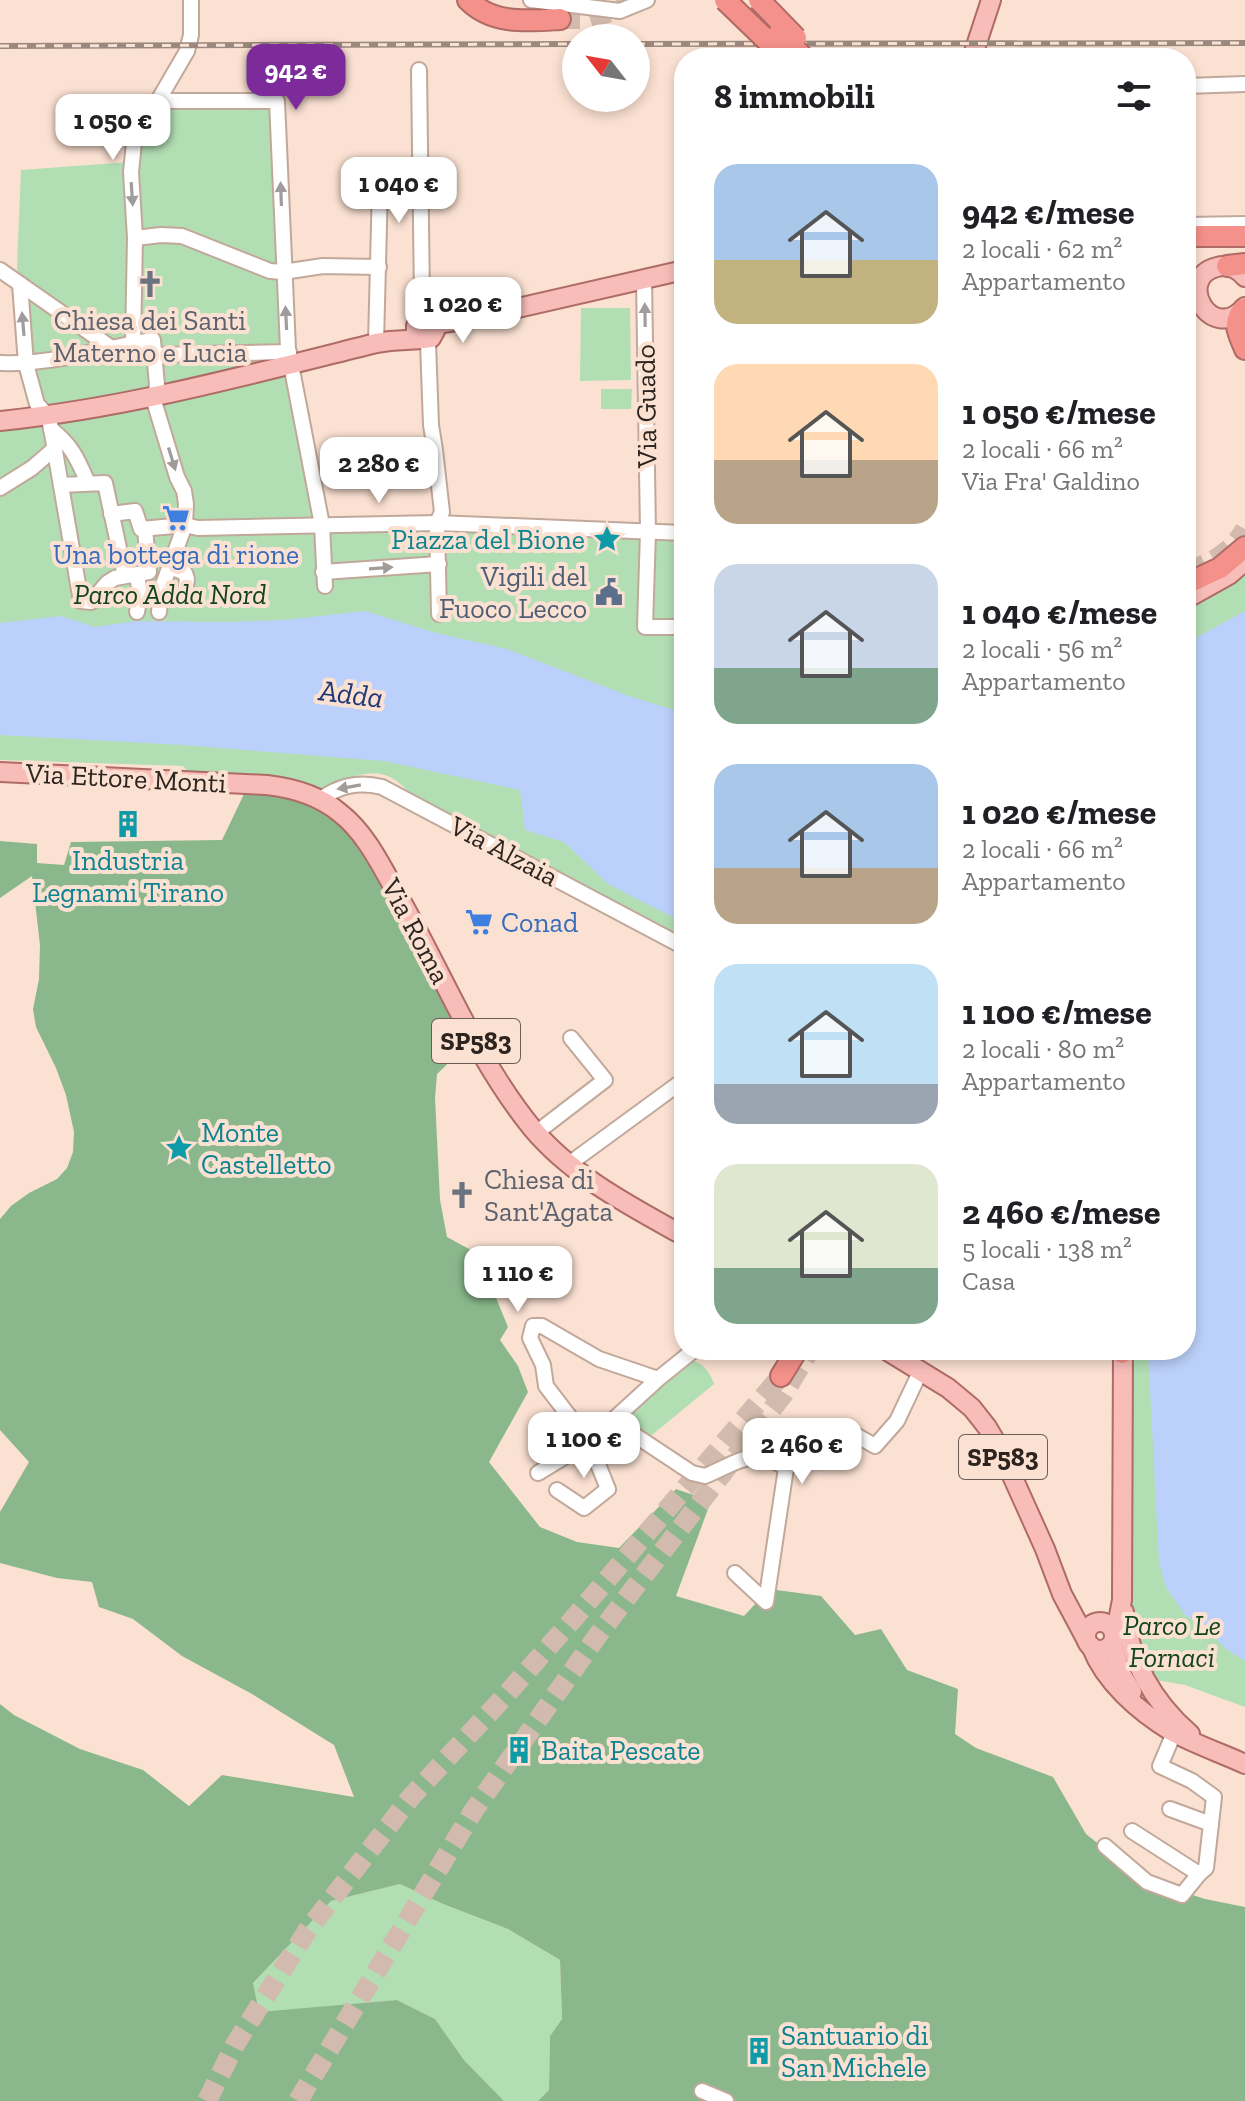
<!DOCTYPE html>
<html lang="it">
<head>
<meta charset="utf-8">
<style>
	body { margin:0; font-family:"Zilla Slab",serif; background:#f2f2f2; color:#202124; height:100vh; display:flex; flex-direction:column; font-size:30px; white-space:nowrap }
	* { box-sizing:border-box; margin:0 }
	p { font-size:26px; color:#757577 }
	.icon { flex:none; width:44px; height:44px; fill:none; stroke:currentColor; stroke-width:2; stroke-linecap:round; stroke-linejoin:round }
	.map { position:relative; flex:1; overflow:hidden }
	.side { position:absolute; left:674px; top:48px; width:522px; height:1312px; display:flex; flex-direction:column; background:#fff; border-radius:32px; box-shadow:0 4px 12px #0003 }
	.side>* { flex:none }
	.needle { width:52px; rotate:301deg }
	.controls { position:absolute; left:562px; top:24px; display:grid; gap:16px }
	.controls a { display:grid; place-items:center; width:88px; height:88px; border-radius:50%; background:#fff; box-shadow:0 4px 12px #0003; font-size:40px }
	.price { position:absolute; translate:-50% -68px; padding:0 18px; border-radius:16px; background:#fff; color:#222; font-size:26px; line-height:52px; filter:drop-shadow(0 2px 4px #0008) }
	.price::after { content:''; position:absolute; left:50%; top:48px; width:24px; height:18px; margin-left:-12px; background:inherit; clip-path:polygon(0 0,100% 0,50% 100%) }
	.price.active { background:#7d2b9b; color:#fff }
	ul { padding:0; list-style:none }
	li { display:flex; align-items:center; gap:24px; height:200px; padding:0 40px }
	li span { display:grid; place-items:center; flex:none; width:224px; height:160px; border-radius:24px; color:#555 }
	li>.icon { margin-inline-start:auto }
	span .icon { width:96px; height:96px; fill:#fffc; stroke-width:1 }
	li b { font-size:34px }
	h2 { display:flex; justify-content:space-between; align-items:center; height:96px; padding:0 40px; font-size:34px }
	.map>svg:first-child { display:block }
</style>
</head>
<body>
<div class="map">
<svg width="1245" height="2101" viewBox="0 0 1245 2101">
	<rect width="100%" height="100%" fill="#fbe1d2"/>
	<g fill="#b2deb4">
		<path d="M277 97 293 381 323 523 684 530V937L412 795C393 776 383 769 355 776L363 780 321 792 188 772 183 766 0 760V420L11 418 39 399 23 292 17 268 21 170 130 162 154 100Z"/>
		<polygon points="581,308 630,308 631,380 580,381"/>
		<polygon points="601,389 632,389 631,409 601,409"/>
		<polygon points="1245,539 1245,1707 1185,1685 1150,1679 1135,1651 1127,1592 1118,1350 1186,1350 1186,580"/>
		<path d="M693 1357 694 1361C705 1365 710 1373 714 1384L652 1435 641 1434 624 1423 657 1388Z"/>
		<polygon points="400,1884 443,1904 508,1929 560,1960 562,2019 550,2036 549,2090 538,2101 504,2101 464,2060 435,2019 397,2000 259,2013 253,1983 331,1901"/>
	</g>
	<path fill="#8ab88c" d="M245 792C276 794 306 799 332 817 356 834 369 862 383 886 413 938 440 992 466 1046L437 1074 435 1098 440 1200 447 1237 478 1254 508 1327 500 1340 518 1366 528 1392 489 1462 540 1527 577 1542 619 1548 676 1489 711 1501 676 1596 744 1616 769 1589 821 1596 855 1635 881 1629 907 1670 958 1689 955 1734 976 1748 1053 1777 1086 1834 1143 1879 1205 1899 1245 1907V2101H538L549 2090 550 2036 562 2019 560 1960 508 1929 443 1904 400 1884 331 1901 253 1983 259 2012 397 2000 435 2019 464 2060 504 2101H0V1704L14 1715 80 1749 143 1770 189 1806 222 1775 354 1797 334 1745 252 1694 182 1656 133 1619 99 1607 92 1582 57 1578 0 1563V1512L29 1462 0 1430V1219L11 1206 29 1193 57 1179 67 1168 73 1152 74 1132 66 1095 56 1068 36 1027 33 1009 39 979 40 945 32 876 0 898V841L37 844V863L64 865 71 842 222 840Z"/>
	<g fill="#bbd0fa">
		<polygon points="365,611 436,633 507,649 629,696 684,713 684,923 608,884 564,842 525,830 520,790 384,761 183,745 0,735 0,623 61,616 95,627 137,621 223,622 285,620"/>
		<polygon points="1245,611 1245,1661 1226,1649 1210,1633 1185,1615 1166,1587 1159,1562 1148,1350 1186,1350 1186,1155 1188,1138 1186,1127 1186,643"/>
	</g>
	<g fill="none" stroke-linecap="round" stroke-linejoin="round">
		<g stroke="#d2bbae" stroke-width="20" stroke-dasharray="20 10" stroke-linecap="butt">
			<polyline points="560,19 588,19 626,7"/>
			<path d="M1186 571C1210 565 1233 551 1245 529"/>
			<polyline points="207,2101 236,2043 307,1931 411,1797 505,1696 575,1617 781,1376"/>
			<polyline points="298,2101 474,1810 598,1635 783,1395 810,1350"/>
		</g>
		<g stroke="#c1a89a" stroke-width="18">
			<g id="minor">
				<polyline points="531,0 620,11 647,0"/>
				<polyline points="1186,86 1245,84"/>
				<polyline points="158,101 277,101 288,349 322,525 325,586"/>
				<polyline points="1186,225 1245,224"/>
				<polyline points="135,238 161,235 182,236 270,271 283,272 323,266 379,267"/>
				<polyline points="0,270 113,349"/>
				<polyline points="644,280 648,532 645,627 684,627"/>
				<polyline points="20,284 26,364 37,404 48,416 51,428 81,601 91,602 107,583 115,578 149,572 145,529"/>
				<polyline points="418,322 422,298 419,70"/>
				<polyline points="422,339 428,343 431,425 435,450 442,512 437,523 439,614"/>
				<polyline points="133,343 135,238 131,172 134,142 187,51 191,35 191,0"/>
				<polyline points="376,343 380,185 420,185"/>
				<polyline points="154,355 289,352"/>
				<path d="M0 363C52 365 102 348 153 340L157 385 154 401 177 477 184 491 186 504 185 525 161 590 159 612"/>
				<path d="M51 429C73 447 77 458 88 483"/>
				<polyline points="61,485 105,483 125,576"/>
				<polyline points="0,488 32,468 55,448"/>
				<polyline points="111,514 135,511 141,529 185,525 198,528 437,523 684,533"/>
				<polyline points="170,567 185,573 187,579 184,599"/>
				<polyline points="323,572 439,564"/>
				<polyline points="137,612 140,595 137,575"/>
				<path d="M319 800C339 786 357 781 382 787L684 947"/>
				<polyline points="536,1133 605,1080 571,1038"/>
				<polyline points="569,1164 681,1082"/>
				<polyline points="658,1379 599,1359 542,1326 533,1326 530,1338 543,1365 546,1386 589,1442 658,1379 694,1350"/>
				<path d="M612 1420 692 1473 705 1476C737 1463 752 1446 786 1468"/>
				<polyline points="538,1473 589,1442 608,1489 584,1508 557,1490"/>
				<polyline points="735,1573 766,1602 786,1468 844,1431 852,1433 875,1446 897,1421 921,1370"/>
				<polyline points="1170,1809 1211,1824"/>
				<polyline points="1132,1831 1199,1874 1206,1868 1214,1797 1192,1781 1160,1766 1174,1733"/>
				<polyline points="1105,1846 1147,1882 1182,1895 1199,1874"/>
				<polyline points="702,2091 726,2101"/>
			</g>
		</g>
		<g stroke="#af6b65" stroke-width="22">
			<g id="major">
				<polyline points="972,58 991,0"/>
				<path d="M1245 277C1238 269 1228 264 1217 267 1174 278 1211 345 1245 307"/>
				<polyline points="433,323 435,331 431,338 422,339 416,335 416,326 422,320 426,319 439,324 474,318 684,270"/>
				<path d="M0 421C127 408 252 374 376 343L390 341 422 339"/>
				<polyline points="1186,599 1229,575 1245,561"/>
				<path d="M0 772 267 785C293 788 320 796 340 813 367 834 382 868 399 897 443 974 476 1059 532 1128 572 1176 630 1206 684 1236"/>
				<polyline points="886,1350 948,1388 972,1408 987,1427 1000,1449 1045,1549 1062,1594 1086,1639"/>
				<path d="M1124 1612C1130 1661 1152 1701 1190 1734"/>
				<circle cx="1100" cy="1636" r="14"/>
				<polyline points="1115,1636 1122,1600 1123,1350"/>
				<polyline points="1112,1644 1122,1675 1132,1692"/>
				<path d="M1091 1646C1105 1682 1138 1711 1171 1731 1194 1744 1221 1753 1245 1764"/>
			</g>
		</g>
		<g stroke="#af6b65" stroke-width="24">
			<g id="highway">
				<path d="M468 0C493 25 527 21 560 19"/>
				<polyline points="1186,236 1245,236"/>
				<polyline points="1227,266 1245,264"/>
				<path d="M1244 309C1231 323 1239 334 1245 349"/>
				<polyline points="1186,584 1220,568 1245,547"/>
				<polyline points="1122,1350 1122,1353"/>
				<polyline points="781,1376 797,1350"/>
			</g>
		</g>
		<use href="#minor" stroke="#fff" stroke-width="14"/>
		<use href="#major" stroke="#f8bdb9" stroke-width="18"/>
		<use href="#highway" stroke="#f4918a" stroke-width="20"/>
		<g stroke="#9b887e" stroke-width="6">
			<g id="rail">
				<polyline points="636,44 1245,43"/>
				<polyline points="0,46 576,44"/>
			</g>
		</g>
		<use href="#rail" stroke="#fbe1d2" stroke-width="3" stroke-dasharray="9" stroke-linecap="butt"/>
		<g stroke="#af6b65" stroke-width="24" stroke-linecap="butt">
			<g id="highway-bridge">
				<polyline points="725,0 785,58"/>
				<polyline points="759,0 796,38"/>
				<polyline points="779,33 804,58"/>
			</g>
		</g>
		<use href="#highway-bridge" stroke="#f4918a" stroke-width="20"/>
	</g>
	<defs><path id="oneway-solid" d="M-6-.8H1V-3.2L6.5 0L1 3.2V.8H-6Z" transform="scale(2)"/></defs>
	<g fill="#a19c9a">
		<use href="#oneway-solid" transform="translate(132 194) rotate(86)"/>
		<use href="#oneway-solid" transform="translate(281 194) rotate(-92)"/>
		<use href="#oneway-solid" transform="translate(645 315) rotate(-91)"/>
		<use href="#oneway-solid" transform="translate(286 318) rotate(-93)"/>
		<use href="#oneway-solid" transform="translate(23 324) rotate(-95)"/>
		<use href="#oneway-solid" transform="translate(172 459) rotate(73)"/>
		<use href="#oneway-solid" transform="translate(381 568) rotate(-4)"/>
		<use href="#oneway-solid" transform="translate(349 787) rotate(170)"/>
	</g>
	<defs>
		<g id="church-bare" transform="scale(2.16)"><path d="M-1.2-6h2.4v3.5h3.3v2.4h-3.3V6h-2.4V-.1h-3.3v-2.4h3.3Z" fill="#6b7280" stroke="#fbe1d2" stroke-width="2.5" paint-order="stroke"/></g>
		<g id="supermarket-bare" transform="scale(2.16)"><path d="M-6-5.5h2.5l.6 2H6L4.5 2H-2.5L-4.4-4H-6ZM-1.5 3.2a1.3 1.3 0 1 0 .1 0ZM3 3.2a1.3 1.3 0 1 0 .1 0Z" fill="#3f7fe0" stroke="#fbe1d2" stroke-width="2.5" paint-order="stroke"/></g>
		<g id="sight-bare" transform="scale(2.16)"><path d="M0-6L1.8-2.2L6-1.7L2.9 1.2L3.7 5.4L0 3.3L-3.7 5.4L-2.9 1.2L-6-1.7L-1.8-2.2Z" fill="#0f9aa8" stroke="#fbe1d2" stroke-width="2.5" paint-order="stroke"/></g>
		<g id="civic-bare" transform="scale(2.16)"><path d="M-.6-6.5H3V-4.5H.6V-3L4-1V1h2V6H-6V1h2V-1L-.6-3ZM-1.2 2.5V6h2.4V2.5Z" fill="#5c6f8a" stroke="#fbe1d2" stroke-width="2.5" paint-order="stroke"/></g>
		<g id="building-bare" transform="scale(2.16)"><path d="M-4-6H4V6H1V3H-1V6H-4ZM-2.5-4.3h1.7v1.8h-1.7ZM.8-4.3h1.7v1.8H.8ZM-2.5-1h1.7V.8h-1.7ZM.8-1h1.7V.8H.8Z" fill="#0f9aa8" stroke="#fbe1d2" stroke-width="2.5" paint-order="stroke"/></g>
	</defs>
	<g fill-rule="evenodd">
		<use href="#church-bare" x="150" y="284"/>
		<use href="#supermarket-bare" x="176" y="518"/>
		<use href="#sight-bare" x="607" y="539"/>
		<use href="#civic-bare" x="609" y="592"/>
		<use href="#building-bare" x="128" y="824"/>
		<use href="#supermarket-bare" x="479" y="922"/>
		<use href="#sight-bare" x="179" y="1148"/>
		<use href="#church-bare" x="462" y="1195"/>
		<use href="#building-bare" x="519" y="1750"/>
		<use href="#building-bare" x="759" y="2051"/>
	</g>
	<g text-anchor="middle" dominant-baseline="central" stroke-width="8" stroke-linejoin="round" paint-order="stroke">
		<g fill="#fbe1d2" stroke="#6c5d55" stroke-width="2">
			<rect x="432" y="1019" width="88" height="44" rx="6"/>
			<rect x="959" y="1435" width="88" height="44" rx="6"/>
		</g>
		<g font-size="26" font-weight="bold" fill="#2e241f">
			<text x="476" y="1041">SP583</text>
			<text x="1003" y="1457">SP583</text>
		</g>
		<g font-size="28" fill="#5b616d" stroke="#fbe1d2">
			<text x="150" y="320">Chiesa dei Santi<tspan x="150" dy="32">Materno e Lucia</tspan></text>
			<text x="484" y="1179" text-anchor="start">Chiesa di<tspan x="484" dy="32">Sant'Agata</tspan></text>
		</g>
		<g font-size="28" fill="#2e241f" stroke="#fbe1d2">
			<text transform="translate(646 406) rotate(-91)">Via Guado</text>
			<text transform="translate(126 778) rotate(3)">Via Ettore Monti</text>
			<text transform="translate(504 851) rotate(28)">Via Alzaia</text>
			<text transform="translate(416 931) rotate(62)">Via Roma</text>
		</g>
		<g font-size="28" fill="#0d838f" stroke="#fbe1d2" text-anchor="start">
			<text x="585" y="539" text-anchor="end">Piazza del Bione</text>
			<text x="128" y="860" text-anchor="middle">Industria<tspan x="128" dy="32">Legnami Tirano</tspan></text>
			<text x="201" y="1132">Monte<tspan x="201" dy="32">Castelletto</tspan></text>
			<text x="541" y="1750">Baita Pescate</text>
			<text x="781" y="2035">Santuario di<tspan x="781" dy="32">San Michele</tspan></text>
		</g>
		<g font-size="28" fill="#366cbe" stroke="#fbe1d2">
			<text x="176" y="554">Una bottega di rione</text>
			<text x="501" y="922" text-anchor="start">Conad</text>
		</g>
		<g font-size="28" fill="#4e5e75" stroke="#fbe1d2" text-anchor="end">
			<text x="587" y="576">Vigili del<tspan x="587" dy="32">Fuoco Lecco</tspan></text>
		</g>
		<g font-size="28" font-style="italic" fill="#11441a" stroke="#fbe1d2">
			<text x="170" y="594">Parco Adda Nord</text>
			<text x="1172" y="1625">Parco Le<tspan x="1172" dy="32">Fornaci</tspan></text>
		</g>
		<g font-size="30" font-style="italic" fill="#1f3976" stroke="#fbe1d2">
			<text transform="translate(351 694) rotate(7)">Adda</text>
		</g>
	</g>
</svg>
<div class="controls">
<a><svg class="needle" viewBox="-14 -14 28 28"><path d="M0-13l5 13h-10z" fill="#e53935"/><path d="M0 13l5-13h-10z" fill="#757577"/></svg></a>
</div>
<b class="price active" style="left:296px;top:112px">942 €</b>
<b class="price" style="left:113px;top:162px">1 050 €</b>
<b class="price" style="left:399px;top:225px">1 040 €</b>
<b class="price" style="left:463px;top:345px">1 020 €</b>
<b class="price" style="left:379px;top:505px">2 280 €</b>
<b class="price" style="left:518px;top:1314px">1 110 €</b>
<b class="price" style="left:584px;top:1480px">1 100 €</b>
<b class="price" style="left:802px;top:1486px">2 460 €</b>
<section class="side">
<h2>8 immobili<svg class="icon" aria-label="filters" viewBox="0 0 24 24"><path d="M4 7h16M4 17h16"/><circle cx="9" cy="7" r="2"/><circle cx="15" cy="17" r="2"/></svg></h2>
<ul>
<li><span style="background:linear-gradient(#a9c7e8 60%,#c2b280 0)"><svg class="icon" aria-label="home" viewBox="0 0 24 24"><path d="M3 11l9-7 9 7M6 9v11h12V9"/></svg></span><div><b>942 €/mese</b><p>2 locali · 62 m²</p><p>Appartamento</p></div></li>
<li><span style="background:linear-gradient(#ffd9b3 60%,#b9a48a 0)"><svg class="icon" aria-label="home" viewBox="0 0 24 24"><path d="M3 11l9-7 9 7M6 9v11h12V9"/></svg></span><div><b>1 050 €/mese</b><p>2 locali · 66 m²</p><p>Via Fra' Galdino</p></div></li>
<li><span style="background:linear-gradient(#c9d6e8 65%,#7fa58c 0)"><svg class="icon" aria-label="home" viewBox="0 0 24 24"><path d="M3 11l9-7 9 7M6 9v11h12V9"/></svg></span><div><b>1 040 €/mese</b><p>2 locali · 56 m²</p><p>Appartamento</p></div></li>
<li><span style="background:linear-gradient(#a9c7e8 65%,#b9a48a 0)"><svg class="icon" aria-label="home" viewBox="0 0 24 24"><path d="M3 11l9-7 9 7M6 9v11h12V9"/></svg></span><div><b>1 020 €/mese</b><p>2 locali · 66 m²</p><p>Appartamento</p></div></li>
<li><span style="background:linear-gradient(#bfe0f5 75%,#9aa5b1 0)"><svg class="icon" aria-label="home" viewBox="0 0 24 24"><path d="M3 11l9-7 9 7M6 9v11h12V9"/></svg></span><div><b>1 100 €/mese</b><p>2 locali · 80 m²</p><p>Appartamento</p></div></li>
<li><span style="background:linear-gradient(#dfe7d0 65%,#7fa58c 0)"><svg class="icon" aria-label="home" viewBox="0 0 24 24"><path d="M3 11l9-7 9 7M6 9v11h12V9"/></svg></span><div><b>2 460 €/mese</b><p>5 locali · 138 m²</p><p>Casa</p></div></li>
</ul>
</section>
</div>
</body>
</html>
